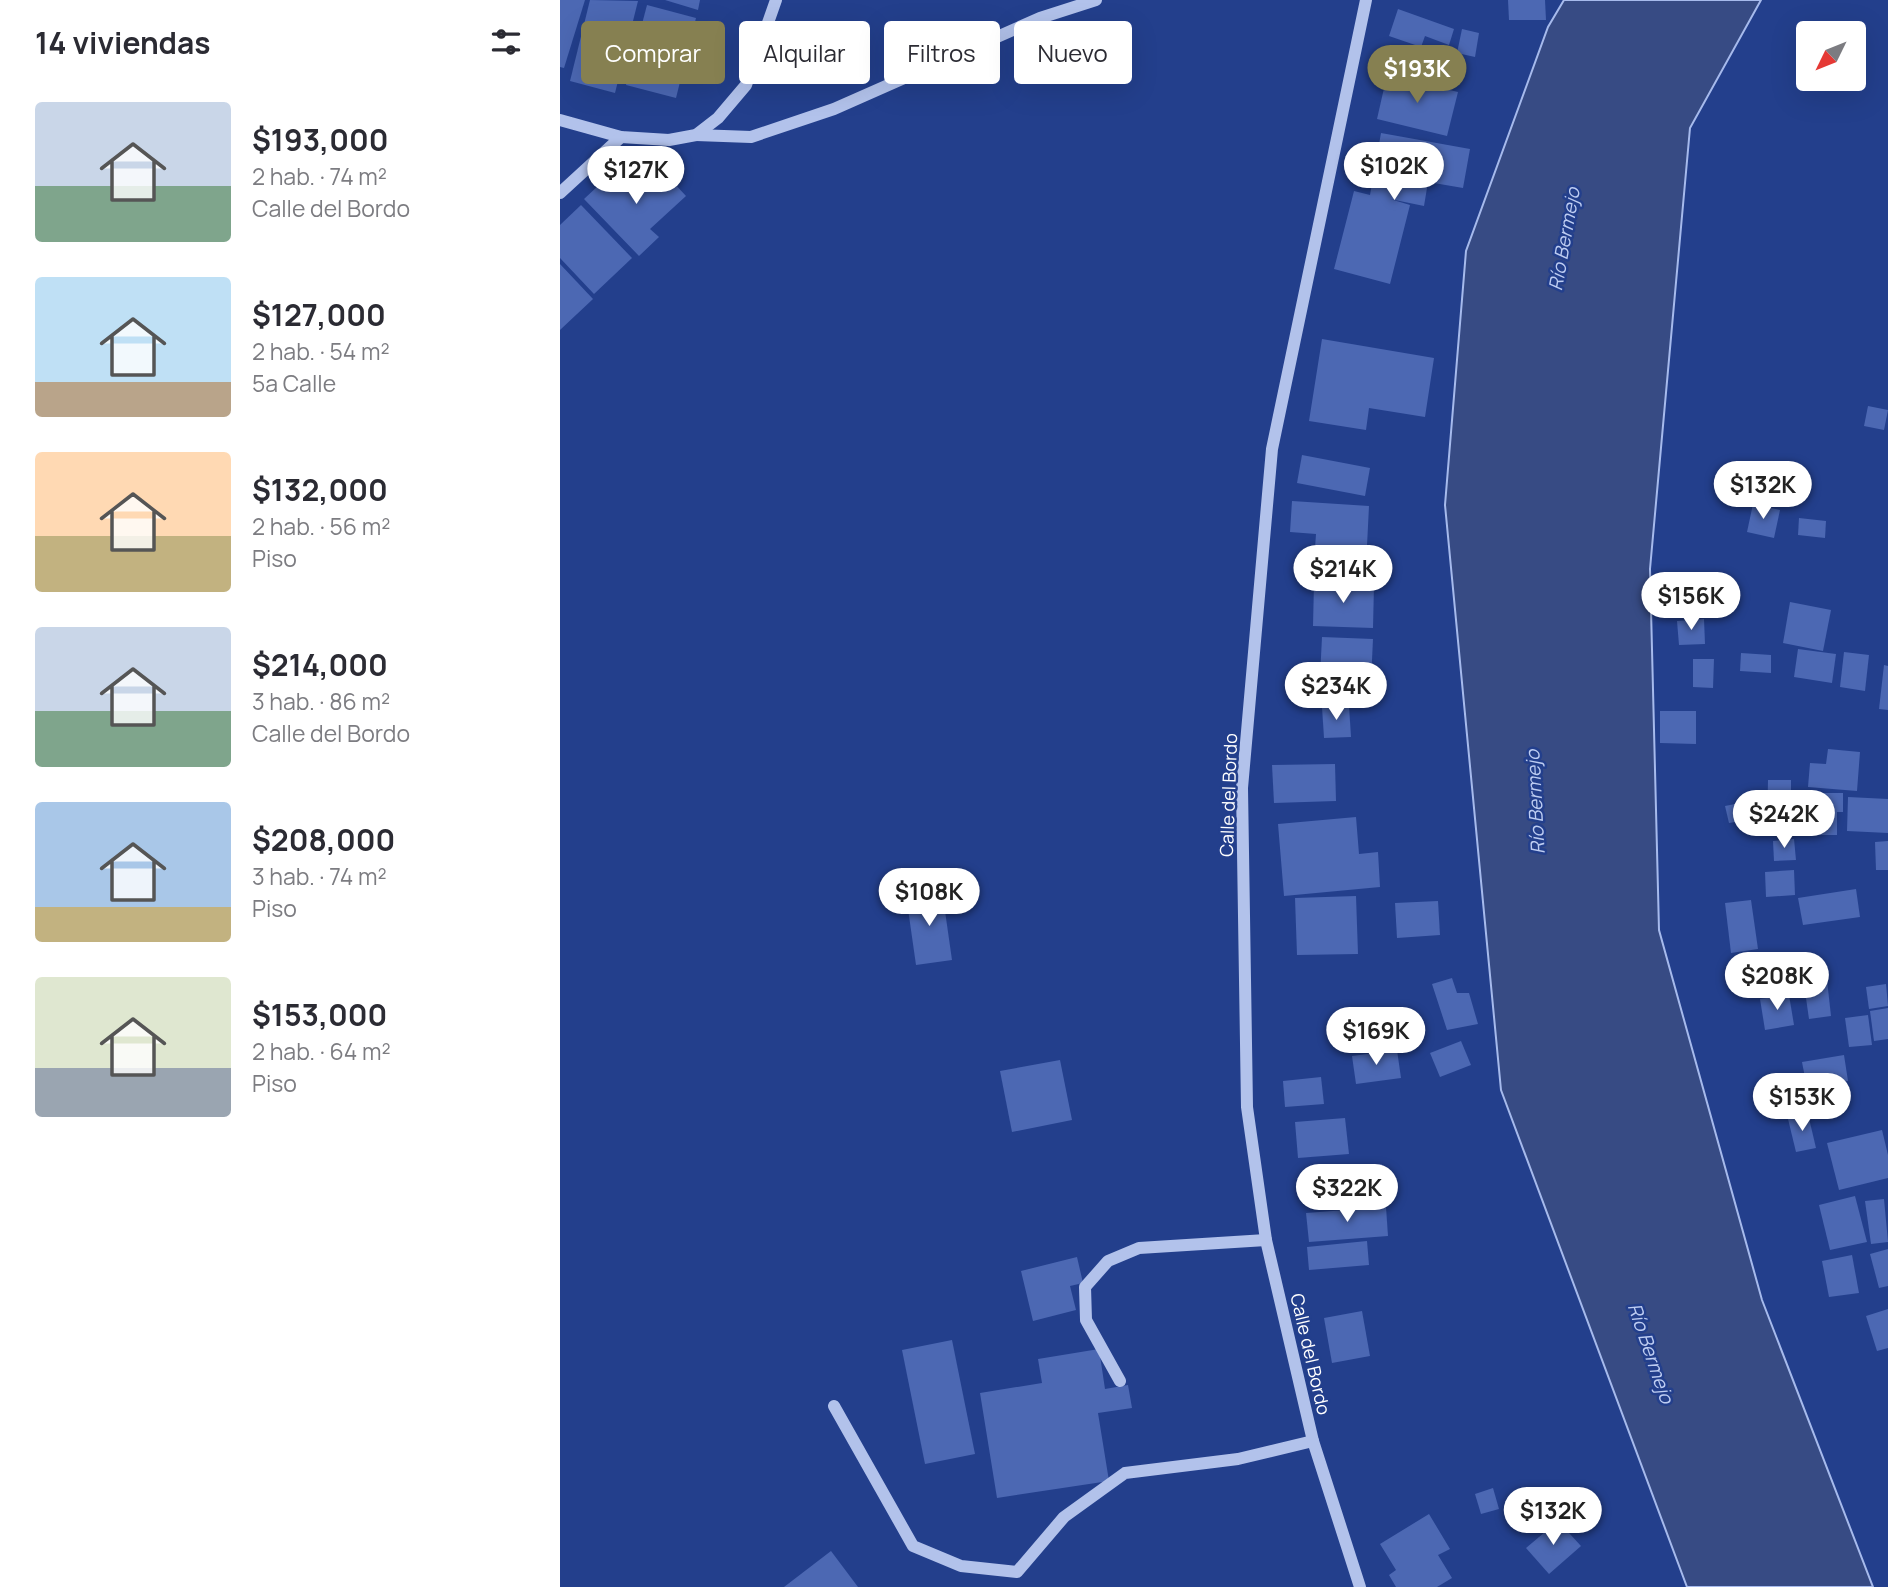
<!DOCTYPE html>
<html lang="es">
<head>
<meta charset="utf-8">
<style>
	body { margin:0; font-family:Manrope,sans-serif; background:#f2f2f3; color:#2b2b33; height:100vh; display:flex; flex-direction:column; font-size:26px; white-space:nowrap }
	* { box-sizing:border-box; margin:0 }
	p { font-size:23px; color:#7c7c81 }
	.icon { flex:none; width:38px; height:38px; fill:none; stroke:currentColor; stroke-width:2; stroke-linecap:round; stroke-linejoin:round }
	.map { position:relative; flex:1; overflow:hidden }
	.sheet { display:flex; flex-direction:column; background:#fff; width:560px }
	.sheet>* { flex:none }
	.banner { position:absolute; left:21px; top:21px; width:665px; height:63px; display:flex; gap:14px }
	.needle { width:46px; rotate:227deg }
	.controls { position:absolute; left:1236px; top:21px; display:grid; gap:14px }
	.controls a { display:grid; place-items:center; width:70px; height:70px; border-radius:7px; background:#fff; box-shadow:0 7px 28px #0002; font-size:35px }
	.price { position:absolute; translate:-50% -60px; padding:0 16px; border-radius:24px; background:#fff; color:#222; font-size:23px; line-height:46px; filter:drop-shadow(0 2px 4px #0008) }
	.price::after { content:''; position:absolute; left:50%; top:42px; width:21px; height:16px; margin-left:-10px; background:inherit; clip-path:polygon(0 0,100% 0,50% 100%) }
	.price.on { background:#868051; color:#fff }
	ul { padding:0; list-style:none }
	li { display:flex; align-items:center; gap:21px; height:175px; padding:0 35px }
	li span { display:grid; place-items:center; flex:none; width:196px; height:140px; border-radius:7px; color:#555 }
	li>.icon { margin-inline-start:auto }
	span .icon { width:84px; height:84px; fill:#fffc; stroke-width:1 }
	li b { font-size:30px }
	h2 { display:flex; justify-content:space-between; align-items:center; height:84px; padding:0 35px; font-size:30px }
	.pill { padding:0 24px; border-radius:7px; background:#fff; box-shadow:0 7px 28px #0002; font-size:24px; line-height:63px }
	.pill.on { background:#868051; color:#fff }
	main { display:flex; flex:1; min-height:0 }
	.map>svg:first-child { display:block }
</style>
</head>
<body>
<main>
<section class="sheet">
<h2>14 viviendas<svg class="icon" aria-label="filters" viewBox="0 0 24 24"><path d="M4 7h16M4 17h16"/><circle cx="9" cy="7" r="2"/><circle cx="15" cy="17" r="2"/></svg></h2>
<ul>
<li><span style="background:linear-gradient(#c9d6e8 60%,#7fa58c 0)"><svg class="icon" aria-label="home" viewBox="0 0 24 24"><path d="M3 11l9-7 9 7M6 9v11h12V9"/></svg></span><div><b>$193,000</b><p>2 hab. · 74 m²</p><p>Calle del Bordo</p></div></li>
<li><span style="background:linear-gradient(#bfe0f5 75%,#b9a48a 0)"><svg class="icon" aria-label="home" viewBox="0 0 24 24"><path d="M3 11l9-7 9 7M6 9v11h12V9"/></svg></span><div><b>$127,000</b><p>2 hab. · 54 m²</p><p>5a Calle</p></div></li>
<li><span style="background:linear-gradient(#ffd9b3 60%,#c2b280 0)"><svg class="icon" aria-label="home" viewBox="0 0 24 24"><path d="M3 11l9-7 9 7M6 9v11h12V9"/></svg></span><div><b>$132,000</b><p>2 hab. · 56 m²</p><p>Piso</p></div></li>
<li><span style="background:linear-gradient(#c9d6e8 60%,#7fa58c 0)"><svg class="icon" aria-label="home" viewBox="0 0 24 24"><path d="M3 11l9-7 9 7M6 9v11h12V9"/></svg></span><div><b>$214,000</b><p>3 hab. · 86 m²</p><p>Calle del Bordo</p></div></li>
<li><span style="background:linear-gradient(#a9c7e8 75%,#c2b280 0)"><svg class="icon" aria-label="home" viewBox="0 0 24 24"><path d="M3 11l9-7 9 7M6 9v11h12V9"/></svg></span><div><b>$208,000</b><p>3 hab. · 74 m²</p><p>Piso</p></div></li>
<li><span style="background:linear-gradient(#dfe7d0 65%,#9aa5b1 0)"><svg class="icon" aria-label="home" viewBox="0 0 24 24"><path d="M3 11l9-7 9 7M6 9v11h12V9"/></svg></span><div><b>$153,000</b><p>2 hab. · 64 m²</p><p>Piso</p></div></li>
</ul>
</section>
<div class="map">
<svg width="1328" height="1587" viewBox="0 0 1328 1587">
	<rect width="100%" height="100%" fill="#233f8c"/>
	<polygon fill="#374b84" stroke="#a6baec" stroke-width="2" points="1004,0 1201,0 1130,128 1090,569 1099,930 1202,1300 1313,1587 1127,1587 941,1090 885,505 906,251 988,27"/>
	<g fill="#4c68b3">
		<polygon points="0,0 25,0 4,68 0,67"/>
		<polygon points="30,0 78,1 55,93 10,81"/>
		<polygon points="105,0 140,0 138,10"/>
		<polygon points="948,0 985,0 986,20 949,20"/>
		<polygon points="87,5 136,18 116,98 66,85"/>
		<polygon points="838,9 894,29 889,45 865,36 861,47 829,36"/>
		<polygon points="902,29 919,33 915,57 897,53"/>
		<polygon points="827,75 898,92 887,136 817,119"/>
		<polygon points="821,133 910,149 903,188 868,182 864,206 830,199 850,205 830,284 774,269 794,191 810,195"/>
		<polygon points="98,166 126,196 90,229 99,237 79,256 24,199 54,171 73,190"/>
		<polygon points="21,205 72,258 34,294 0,258 0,225"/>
		<polygon points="0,264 33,299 0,330"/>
		<polygon points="762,339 874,358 865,417 809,408 806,430 749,421"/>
		<polygon points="1308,406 1328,410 1324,430 1304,426"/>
		<polygon points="742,455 810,468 805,496 737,483"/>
		<polygon points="732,501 809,506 806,566 754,562 756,534 730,532"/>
		<polygon points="1193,504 1220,510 1214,538 1187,532"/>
		<polygon points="1239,518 1266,521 1265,538 1238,535"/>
		<polygon points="754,583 814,585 813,628 753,626"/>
		<polygon points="1230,602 1271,610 1263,651 1223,643"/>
		<polygon points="1144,619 1145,644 1119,645 1117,621"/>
		<polygon points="762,637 813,639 811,681 760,677"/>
		<polygon points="1238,649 1276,654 1272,683 1234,677"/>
		<polygon points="1284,652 1309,655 1305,691 1280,687"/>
		<polygon points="1181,653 1211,655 1211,673 1180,671"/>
		<polygon points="1133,659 1154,659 1153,688 1133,687"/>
		<polygon points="1324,665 1328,666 1328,710 1319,709"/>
		<polygon points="789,706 791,737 764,738 762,707"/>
		<polygon points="1100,711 1136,711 1136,744 1100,743"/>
		<polygon points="1268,749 1300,752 1297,791 1248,787 1250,763 1266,764"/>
		<polygon points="775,764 776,801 714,803 712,765"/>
		<polygon points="1208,780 1231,780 1231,826 1207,826"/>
		<polygon points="1239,793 1283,793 1283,812 1277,812 1277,835 1238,835"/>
		<polygon points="1288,797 1328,799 1328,833 1287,831"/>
		<polygon points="1185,802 1188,820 1169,823 1165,806"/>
		<polygon points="796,817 799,854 818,852 820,887 724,896 718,824"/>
		<polygon points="1234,839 1236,860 1214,861 1213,841"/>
		<polygon points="1328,841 1328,870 1316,870 1315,842"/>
		<polygon points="1234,870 1235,895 1206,897 1205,872"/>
		<polygon points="1296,889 1300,917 1243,925 1238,898"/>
		<polygon points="382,890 392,960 356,965 346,895"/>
		<polygon points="796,896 798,954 737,955 735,898"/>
		<polygon points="1191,900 1198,949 1171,953 1165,903"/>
		<polygon points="878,901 880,935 837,938 835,903"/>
		<polygon points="892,978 897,993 909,993 918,1024 887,1030 872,984"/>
		<polygon points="1267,980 1271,1016 1249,1019 1244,984"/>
		<polygon points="1326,984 1328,1006 1309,1009 1306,987"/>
		<polygon points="1229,995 1234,1025 1205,1030 1200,999"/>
		<polygon points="1328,1008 1328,1039 1314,1041 1310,1011"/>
		<polygon points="1308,1015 1312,1045 1289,1047 1285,1018"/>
		<polygon points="901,1041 911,1065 880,1077 870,1053"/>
		<polygon points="837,1050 841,1078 796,1084 792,1056"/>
		<polygon points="1284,1055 1288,1081 1247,1088 1242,1062"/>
		<polygon points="500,1060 512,1120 452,1132 440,1071"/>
		<polygon points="761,1077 764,1104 725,1107 723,1081"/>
		<polygon points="1248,1114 1256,1148 1236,1152 1228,1119"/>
		<polygon points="785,1118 789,1154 738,1158 735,1122"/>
		<polygon points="1322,1130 1328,1155 1328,1178 1279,1190 1267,1143"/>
		<polygon points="822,1164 825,1198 777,1202 774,1168"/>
		<polygon points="1295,1196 1307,1242 1270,1250 1259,1205"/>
		<polygon points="1324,1199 1328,1242 1311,1244 1305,1201"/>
		<polygon points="826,1207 828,1236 749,1242 746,1213"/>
		<polygon points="807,1241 809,1265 749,1270 747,1247"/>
		<polygon points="1328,1249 1328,1286 1319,1288 1310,1254"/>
		<polygon points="1292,1255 1299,1293 1269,1297 1262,1261"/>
		<polygon points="517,1257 523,1283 510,1286 516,1310 473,1321 461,1271"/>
		<polygon points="1328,1309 1328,1348 1317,1351 1306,1316"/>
		<polygon points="802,1311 810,1356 772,1363 764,1318"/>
		<polygon points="392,1340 415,1454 365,1464 342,1350"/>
		<polygon points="539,1349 545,1389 568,1385 572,1408 538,1413 549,1481 437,1498 420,1393 482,1383 478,1359"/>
		<polygon points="933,1488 939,1509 921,1514 915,1494"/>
		<polygon points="869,1514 890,1549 878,1555 892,1578 877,1587 836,1587 829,1575 836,1570 820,1544"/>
		<polygon points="998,1521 1021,1546 989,1574 966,1548"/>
		<polygon points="271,1551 298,1587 224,1587"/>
	</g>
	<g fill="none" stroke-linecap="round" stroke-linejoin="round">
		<g stroke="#b2c2eb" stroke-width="12">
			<polyline points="0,120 61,137 109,140 136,135 158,118 186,85 216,0"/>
			<polyline points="136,135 191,137 274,109 480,18 536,0"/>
			<polyline points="0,193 61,137"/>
			<polyline points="560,1381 526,1320 525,1287 548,1261 579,1248 706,1240"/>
			<polyline points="274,1406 353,1546 401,1566 457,1572 504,1517 565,1473 678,1459 753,1441"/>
			<polyline points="800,1587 753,1441 706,1240 687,1107 682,788 712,449 806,0"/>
		</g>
	</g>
	<g text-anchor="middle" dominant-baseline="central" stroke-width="5" stroke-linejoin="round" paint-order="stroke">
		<g font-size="18" fill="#fff" stroke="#233f8c">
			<text transform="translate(668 795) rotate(-88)">Calle del Bordo</text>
			<text transform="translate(751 1354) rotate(77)">Calle del Bordo</text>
		</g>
		<g font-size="19" font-style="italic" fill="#becdf2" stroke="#233f8c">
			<text transform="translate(1004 239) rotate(-80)">Río Bermejo</text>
			<text transform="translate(975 802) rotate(-93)">Río Bermejo</text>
			<text transform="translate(1091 1353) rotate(71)">Río Bermejo</text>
		</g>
	</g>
</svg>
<div class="controls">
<a><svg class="needle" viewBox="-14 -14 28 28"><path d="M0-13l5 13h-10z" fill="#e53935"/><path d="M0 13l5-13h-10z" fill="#7c7c81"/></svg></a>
</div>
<b class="price on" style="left:857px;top:105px">$193K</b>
<b class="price" style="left:834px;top:202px">$102K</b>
<b class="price" style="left:76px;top:206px">$127K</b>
<b class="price" style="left:1203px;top:521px">$132K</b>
<b class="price" style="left:783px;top:605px">$214K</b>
<b class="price" style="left:1131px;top:632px">$156K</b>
<b class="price" style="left:776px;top:722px">$234K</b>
<b class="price" style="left:1224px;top:850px">$242K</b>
<b class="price" style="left:369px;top:928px">$108K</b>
<b class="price" style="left:1217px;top:1012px">$208K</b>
<b class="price" style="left:816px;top:1067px">$169K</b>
<b class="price" style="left:1242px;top:1133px">$153K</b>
<b class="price" style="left:787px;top:1224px">$322K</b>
<b class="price" style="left:993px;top:1547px">$132K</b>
<div class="banner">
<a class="pill on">Comprar</a>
<a class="pill">Alquilar</a>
<a class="pill">Filtros</a>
<a class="pill">Nuevo</a>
</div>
</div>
</main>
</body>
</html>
